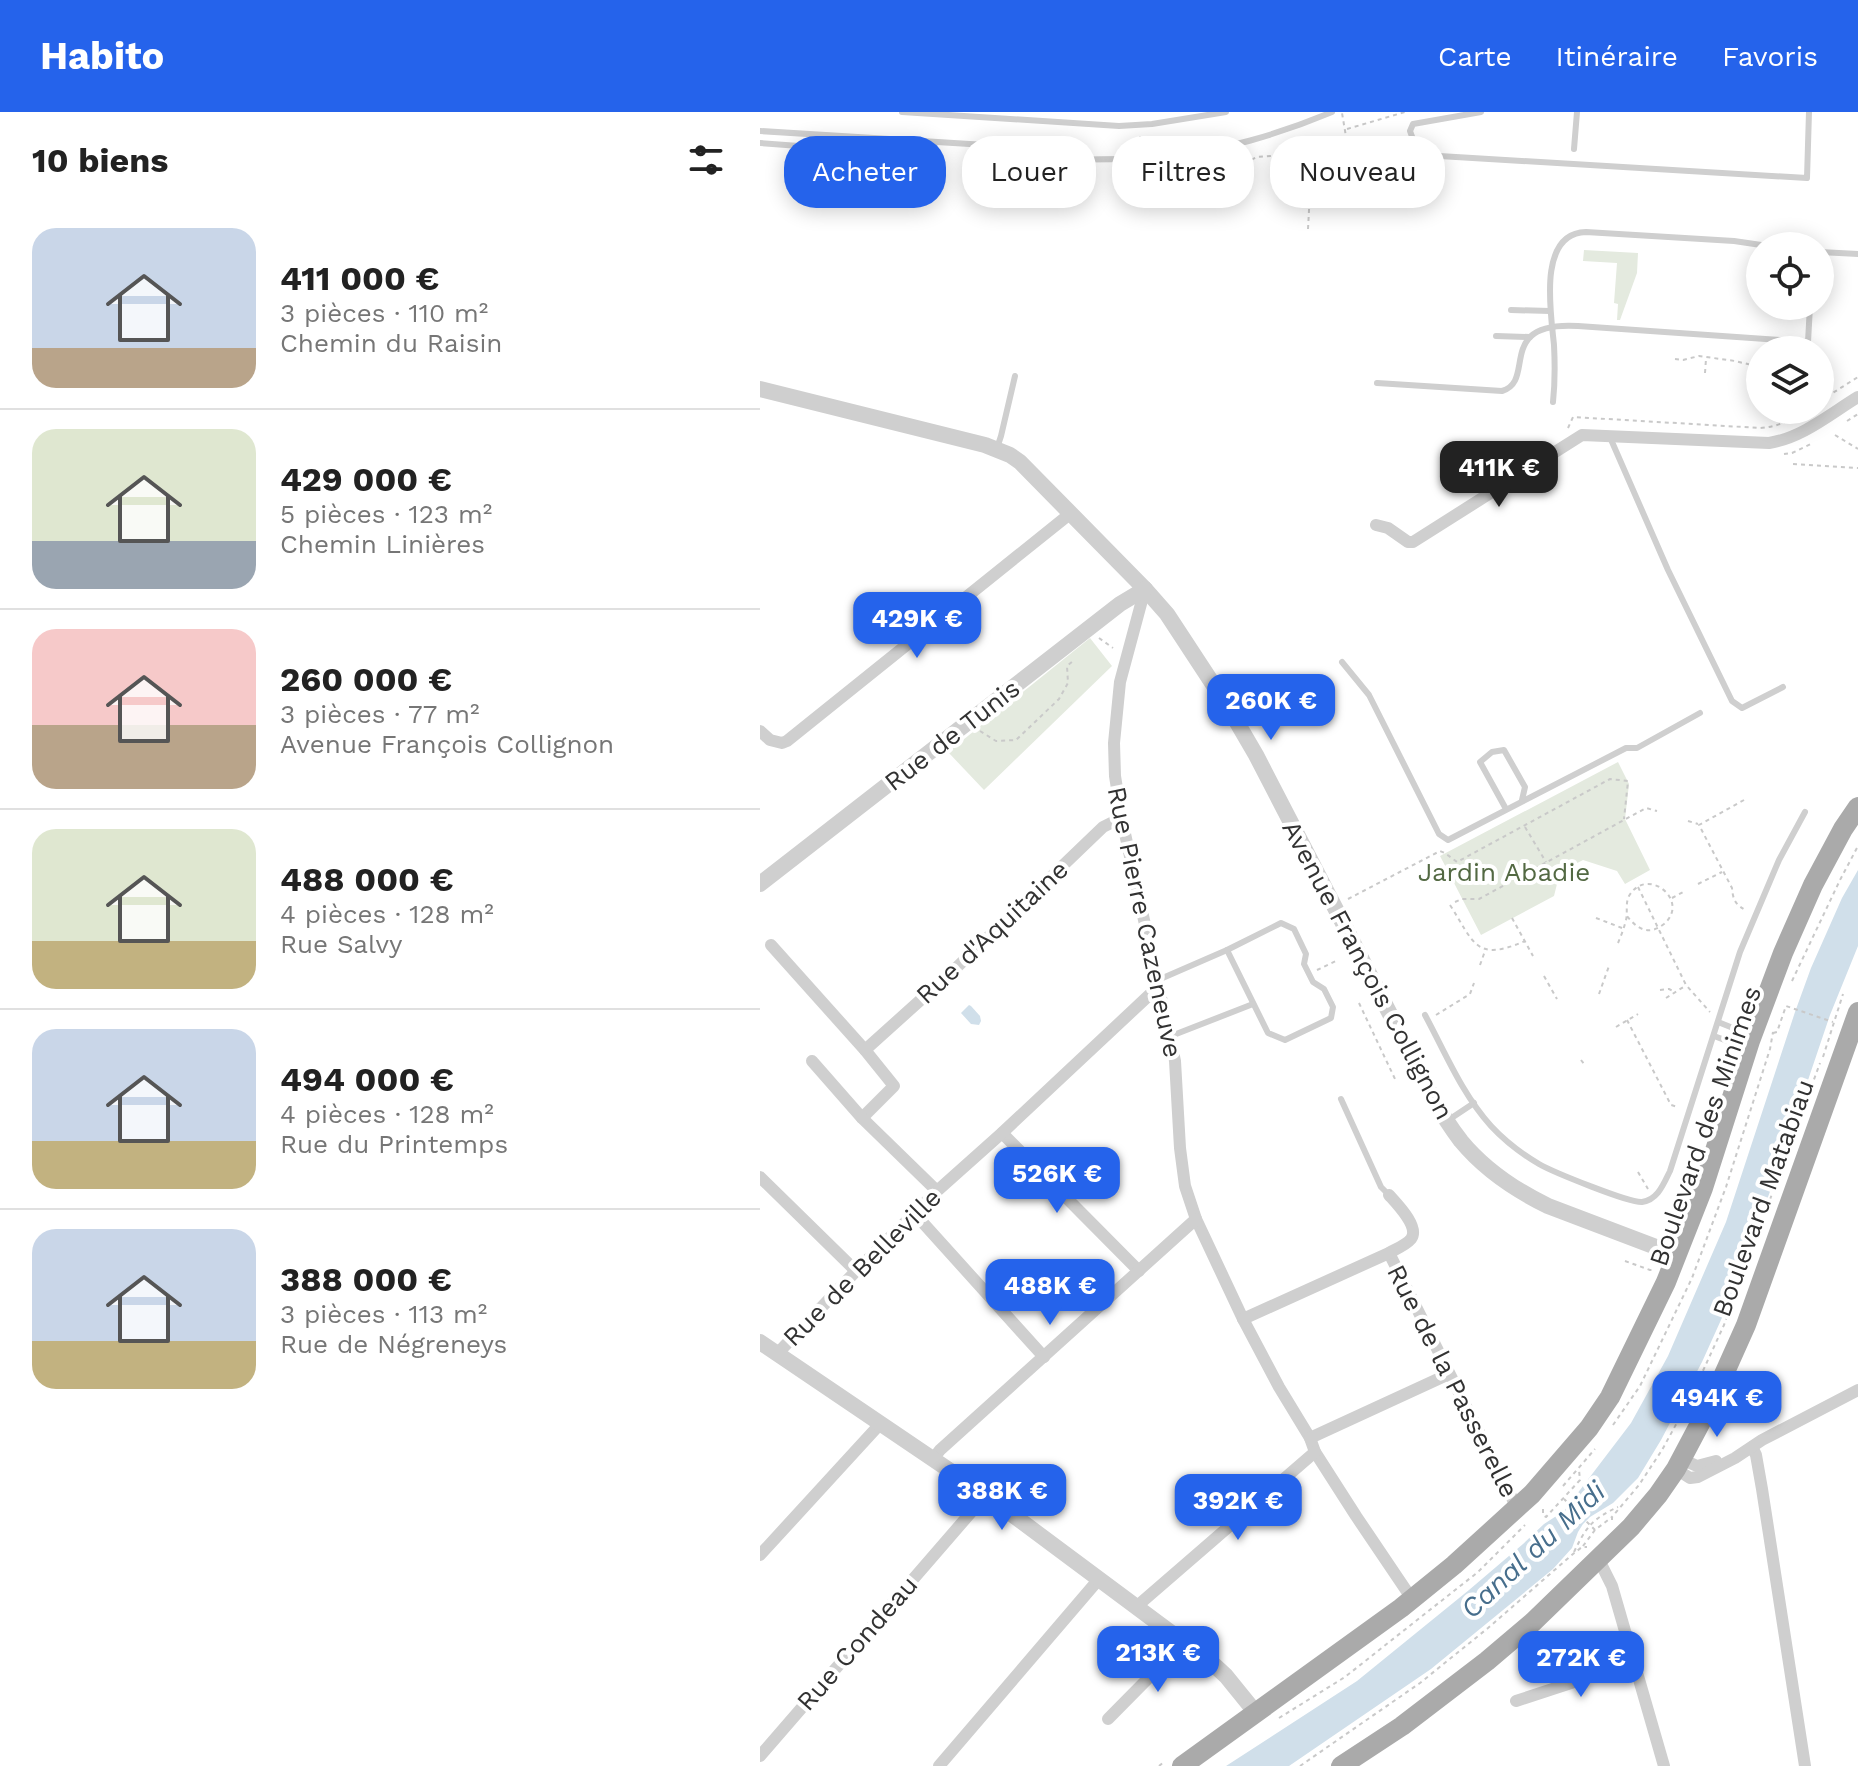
<!DOCTYPE html>
<html lang="fr">
<head>
<meta charset="utf-8">
<style>
	body { margin:0; font-family:"Work Sans",sans-serif; background:#f2f2f2; color:#222; height:100vh; display:flex; flex-direction:column; font-size:30px; white-space:nowrap }
	* { box-sizing:border-box; margin:0 }
	p { font-size:26px; color:#767676 }
	.icon { flex:none; width:44px; height:44px; fill:none; stroke:currentColor; stroke-width:2; stroke-linecap:round; stroke-linejoin:round }
	.map { position:relative; flex:1; overflow:hidden }
	.side { display:flex; flex-direction:column; background:#fff; width:760px }
	.side>* { flex:none }
	.top-card { position:absolute; left:24px; top:24px; width:760px; height:72px; display:flex; gap:16px }
	.fabs { position:absolute; left:986px; top:120px; display:grid; gap:16px }
	.fabs a { display:grid; place-items:center; width:88px; height:88px; border-radius:50%; background:#fff; box-shadow:0 4px 20px #0003; font-size:40px }
	.price { position:absolute; translate:-50% -68px; padding:0 18px; border-radius:16px; background:#2563eb; color:#fff; font-size:26px; line-height:52px; filter:drop-shadow(0 2px 4px #0008) }
	.price::after { content:''; position:absolute; left:50%; top:48px; width:24px; height:18px; margin-left:-12px; background:inherit; clip-path:polygon(0 0,100% 0,50% 100%) }
	.price.active { background:#222; color:#fff }
	ul { padding:0; list-style:none }
	li { display:flex; align-items:center; gap:24px; height:200px; padding:0 32px }
	li+li { border-top:2px solid #e0e0e0 }
	li span { display:grid; place-items:center; flex:none; width:224px; height:160px; border-radius:24px; color:#555 }
	li>.icon { margin-inline-start:auto }
	span .icon { width:96px; height:96px; fill:#fffc; stroke-width:1 }
	li b { font-size:34px }
	h2 { display:flex; justify-content:space-between; align-items:center; height:96px; padding:0 32px; font-size:34px }
	.pill { padding:0 28px; border-radius:32px; background:#fff; box-shadow:0 4px 20px #0003; font-size:28px; line-height:72px }
	.pill.active { background:#2563eb; color:#fff }
	header { display:flex; align-items:center; gap:48px; box-sizing:border-box; height:112px; padding:0 40px; background:#2563eb; color:#fff }
	header strong { font-size:38px }
	nav { display:flex; gap:44px; margin-inline-start:auto; font-size:28px }
	main { display:flex; flex:1; min-height:0 }
	.map>svg:first-child { display:block }
</style>
</head>
<body>
<header>
<strong>Habito</strong>
<nav><a>Carte</a><a>Itinéraire</a><a>Favoris</a></nav>
</header>
<main>
<section class="side">
<h2>10 biens<svg class="icon" aria-label="filters" viewBox="0 0 24 24"><path d="M4 7h16M4 17h16"/><circle cx="9" cy="7" r="2"/><circle cx="15" cy="17" r="2"/></svg></h2>
<ul>
<li><span style="background:linear-gradient(#c9d6e8 75%,#b9a48a 0)"><svg class="icon" aria-label="home" viewBox="0 0 24 24"><path d="M3 11l9-7 9 7M6 9v11h12V9"/></svg></span><div><b>411 000 €</b><p>3 pièces · 110 m²</p><p>Chemin du Raisin</p></div></li>
<li><span style="background:linear-gradient(#dfe7d0 70%,#9aa5b1 0)"><svg class="icon" aria-label="home" viewBox="0 0 24 24"><path d="M3 11l9-7 9 7M6 9v11h12V9"/></svg></span><div><b>429 000 €</b><p>5 pièces · 123 m²</p><p>Chemin Linières</p></div></li>
<li><span style="background:linear-gradient(#f6c9c9 60%,#b9a48a 0)"><svg class="icon" aria-label="home" viewBox="0 0 24 24"><path d="M3 11l9-7 9 7M6 9v11h12V9"/></svg></span><div><b>260 000 €</b><p>3 pièces · 77 m²</p><p>Avenue François Collignon</p></div></li>
<li><span style="background:linear-gradient(#dfe7d0 70%,#c2b280 0)"><svg class="icon" aria-label="home" viewBox="0 0 24 24"><path d="M3 11l9-7 9 7M6 9v11h12V9"/></svg></span><div><b>488 000 €</b><p>4 pièces · 128 m²</p><p>Rue Salvy</p></div></li>
<li><span style="background:linear-gradient(#c9d6e8 70%,#c2b280 0)"><svg class="icon" aria-label="home" viewBox="0 0 24 24"><path d="M3 11l9-7 9 7M6 9v11h12V9"/></svg></span><div><b>494 000 €</b><p>4 pièces · 128 m²</p><p>Rue du Printemps</p></div></li>
<li><span style="background:linear-gradient(#c9d6e8 70%,#c2b280 0)"><svg class="icon" aria-label="home" viewBox="0 0 24 24"><path d="M3 11l9-7 9 7M6 9v11h12V9"/></svg></span><div><b>388 000 €</b><p>3 pièces · 113 m²</p><p>Rue de Négreneys</p></div></li>
</ul>
</section>
<div class="map">
<svg width="1098" height="1654" viewBox="0 0 1098 1654">
	<rect width="100%" height="100%" fill="#fff"/>
	<g fill="#e4eadf">
		<polygon points="824,138 878,141 877,161 860,208 857,208 858,192 854,191 857,151 823,149"/>
		<polygon points="330,526 352,554 224,678 188,640"/>
		<polygon points="858,650 869,672 865,707 890,758 865,772 857,759 823,748 800,760 794,784 721,823 680,744"/>
	</g>
	<g fill="#d0dfea">
		<polygon points="1098,758 1098,834 1070,903 1015,1066 970,1188 942,1250 901,1328 878,1366 853,1391 830,1405 823,1412 818,1420 812,1436 793,1457 671,1557 529,1654 466,1654 597,1569 709,1478 763,1432 784,1412 804,1399 871,1311 908,1244 966,1110 1035,900 1051,856 1082,786"/>
		<polygon points="209,893 211,894 220,904 221,909 219,913 211,912 201,901"/>
	</g>
	<g fill="none" stroke-linecap="round" stroke-linejoin="round">
		<g stroke="#c9c9c9" stroke-width="2" stroke-dasharray="4 4" stroke-linecap="butt">
			<polyline points="587,17 645,0"/>
			<polyline points="380,24 381,37"/>
			<polyline points="382,59 471,58 497,45 572,40 589,36"/>
			<polyline points="382,60 382,70"/>
			<polyline points="548,117 550,80 591,83 592,73 616,75 619,44 590,48 582,1"/>
			<polyline points="915,247 923,248 939,244 975,249 1000,255"/>
			<polyline points="945,261 946,247"/>
			<polyline points="1060,289 1098,265"/>
			<polyline points="1087,309 1098,302"/>
			<path d="M808 316 813 305 1000 316C1018 315 1031 308 1046 298"/>
			<polyline points="1075,323 1098,337"/>
			<polyline points="1024,342 1032,341 1051,332"/>
			<polyline points="1033,352 1098,356"/>
			<polyline points="339,526 353,536"/>
			<polyline points="220,619 236,629 256,628 299,587 308,571 307,554 313,549"/>
			<path d="M984 688 939 713 972 776C973 789 976 793 987 799"/>
			<polyline points="928,709 938,712"/>
			<polyline points="765,715 786,750"/>
			<polyline points="938,772 962,760"/>
			<polyline points="878,775 926,873 950,900"/>
			<polyline points="912,786 923,780"/>
			<polyline points="588,787 680,739 685,741 697,750 850,667 868,669 864,707"/>
			<polyline points="695,790 702,787 719,787 886,696 897,699"/>
			<path d="M690 793C714 830 715 851 765 829"/>
			<polyline points="752,806 773,844"/>
			<polyline points="836,806 862,816"/>
			<path d="M858 831C861 824 864 816 866 808 868 800 865 792 869 784 887 753 931 789 904 812 889 824 877 817 867 804"/>
			<polyline points="720,853 725,839"/>
			<polyline points="557,858 576,849"/>
			<polyline points="784,864 797,887"/>
			<polyline points="1032,869 1080,768 1098,734"/>
			<polyline points="900,878 909,877 915,880"/>
			<polyline points="839,882 849,854"/>
			<polyline points="906,886 925,874"/>
			<polyline points="599,891 635,967"/>
			<polyline points="676,903 710,882 714,871"/>
			<polyline points="867,908 911,993 918,995"/>
			<polyline points="856,915 878,902"/>
			<polyline points="1013,921 1017,920 1026,894 1073,910"/>
			<polyline points="1063,945 1083,882"/>
			<polyline points="821,948 824,952"/>
			<polyline points="878,1060 888,1077"/>
			<polyline points="865,1149 890,1158 894,1158"/>
			<polyline points="853,1313 880,1274 932,1166 966,1075 1010,937 1013,920"/>
			<polyline points="803,1374 835,1337"/>
			<polyline points="783,1397 783,1403 786,1405 820,1368 819,1358"/>
			<polyline points="852,1408 852,1405 879,1373 902,1338 930,1287 964,1213 1060,951"/>
			<polyline points="823,1434 835,1418 852,1405"/>
			<path d="M814 1440C826 1415 832 1407 858 1395"/>
			<polyline points="519,1606 585,1565 652,1512 718,1460 765,1413"/>
			<polyline points="399,1654 405,1649"/>
			<polyline points="540,1654 660,1571 728,1516 813,1442 822,1435 827,1435"/>
		</g>
		<g stroke="#cfcfcf" stroke-width="6">
			<polyline points="142,0 359,14 392,12 466,0"/>
			<polyline points="721,0 653,12 650,19 658,41 663,43 1047,66 1049,0"/>
			<path d="M0 19 276 36 281 44 288 48C327 47 367 48 405 45 460 40 522 21 572 0"/>
			<polyline points="0,31 134,41 137,39 142,28"/>
			<polyline points="814,37 817,0"/>
			<polyline points="1060,140 1098,142"/>
			<polyline points="751,198 790,199"/>
			<polyline points="736,224 770,225"/>
			<path d="M617 271 742 279C777 269 734 209 818 214L1048 230 1050 194"/>
			<path d="M793 290C795 271 795 252 794 233 791 202 777 121 826 120L974 129 1008 134"/>
			<polyline points="849,323 908,458 972,589 982,596 1023,575"/>
			<polyline points="237,336 241,324 255,264"/>
			<polyline points="582,550 609,583 679,722 688,728 866,636 877,636 940,601"/>
			<polyline points="746,697 720,650 732,640 744,638 765,675 762,688"/>
			<polygon points="521,811 534,817 546,842 544,852 553,870 564,877 573,895 571,906 525,928 508,921 467,838"/>
			<polyline points="398,868 467,838"/>
			<path d="M665 903C685 940 702 982 731 1014 744 1028 762 1042 779 1052 793 1060 869 1091 882 1090 898 1088 904 1071 910 1059L980 840 1019 748 1045 700"/>
			<polyline points="958,910 983,920 987,926"/>
			<polyline points="411,924 493,892"/>
			<polyline points="954,924 978,933 984,931"/>
			<polyline points="581,987 621,1075 629,1083"/>
			<polyline points="690,1007 714,991"/>
		</g>
		<g stroke="#cfcfcf" stroke-width="12">
			<path d="M616 413 628 416 648 430H653L822 323 1009 331C1042 326 1070 302 1098 285"/>
			<polyline points="385,477 360,570 354,631 355,664 362,708 415,949 420,1036 425,1074 436,1107 483,1207 519,1275 550,1326 555,1340 596,1404 652,1487"/>
			<polyline points="0,619 10,628 22,631 27,629 311,401"/>
			<polyline points="11,833 105,938 134,974 102,1006"/>
			<polyline points="105,938 195,857 343,715 353,710 362,708"/>
			<polyline points="52,949 102,1006 177,1079"/>
			<polyline points="242,1021 379,1159"/>
			<polyline points="0,1065 96,1159"/>
			<polyline points="155,1102 284,1245"/>
			<polyline points="629,1141 757,1396"/>
			<path d="M483 1207 629 1141C636 1137 646 1133 651 1127 660 1115 637 1092 629 1083"/>
			<polyline points="17,1242 96,1159 177,1079 242,1021 400,873"/>
			<polyline points="550,1326 689,1262"/>
			<polyline points="992,1335 996,1343 1002,1377 1045,1654"/>
			<polyline points="173,1347 180,1338 436,1107"/>
			<polyline points="921,1347 937,1354 956,1349"/>
			<polyline points="916,1357 930,1366 938,1365 975,1346 1002,1328 1098,1278"/>
			<polyline points="0,1443 121,1311"/>
			<polyline points="839,1448 852,1474 904,1654"/>
			<polyline points="376,1495 555,1340"/>
			<polyline points="756,1589 875,1550"/>
			<polyline points="348,1607 423,1531"/>
			<polyline points="0,1644 226,1383"/>
			<polyline points="179,1654 339,1467"/>
		</g>
		<g stroke="#cfcfcf" stroke-width="16">
			<path d="M0 277 225 333 250 343 260 350 385 477 407 502 468 595 496 643C541 729 585 816 630 902 651 943 673 993 701 1029 725 1058 755 1078 788 1094L917 1143"/>
			<polyline points="0,772 360,492 385,477"/>
			<polyline points="0,1230 226,1383 453,1552 466,1564 496,1601"/>
		</g>
		<g stroke="#aaa" stroke-width="20">
			<polyline points="422,1654 641,1496 694,1453 772,1382 829,1316 850,1285 906,1170 943,1076 990,929 1023,841 1053,773 1083,717 1098,695"/>
			<polyline points="581,1654 642,1614 727,1549 773,1510 871,1415 898,1383 916,1357 952,1289 986,1213 1098,900"/>
		</g>
		<polyline stroke="#c9c9c9" stroke-width="2" stroke-dasharray="4 4" stroke-linecap="butt" points="804,1387 835,1418"/>
	</g>
	<g text-anchor="middle" dominant-baseline="central" stroke-width="8" stroke-linejoin="round" paint-order="stroke">
		<g font-size="26" fill="#323232" stroke="#fff">
			<text transform="translate(192 623) rotate(-38)">Rue de Tunis</text>
			<text transform="translate(385 810) rotate(78)">Rue Pierre Cazeneuve</text>
			<text transform="translate(232 820) rotate(-43)">Rue d'Aquitaine</text>
			<text transform="translate(608 858) rotate(62)">Avenue François Collignon</text>
			<text transform="translate(945 1014) rotate(-71)">Boulevard des Minimes</text>
			<text transform="translate(1003 1086) rotate(-70)">Boulevard Matabiau</text>
			<text transform="translate(102 1155) rotate(-45)">Rue de Belleville</text>
			<text transform="translate(693 1269) rotate(63)">Rue de la Passerelle</text>
			<text transform="translate(97 1531) rotate(-49)">Rue Condeau</text>
		</g>
		<g font-size="26" fill="#536943" stroke="#fff">
			<text x="744" y="760">Jardin Abadie</text>
		</g>
		<g font-size="28" font-style="italic" fill="#476e8c" stroke="#fff">
			<text transform="translate(773 1438) rotate(-43)">Canal du Midi</text>
		</g>
	</g>
</svg>
<div class="fabs">
<a><svg class="icon" aria-label="locate" viewBox="0 0 24 24"><circle cx="12" cy="12" r="6"/><path d="M12 2v4M12 18v4M2 12h4M18 12h4"/></svg></a>
<a><svg class="icon" aria-label="layers" viewBox="0 0 24 24"><path d="M12 4l9 5-9 5-9-5zM3 14l9 5 9-5"/></svg></a>
</div>
<b class="price active" style="left:739px;top:397px">411K €</b>
<b class="price" style="left:157px;top:548px">429K €</b>
<b class="price" style="left:511px;top:630px">260K €</b>
<b class="price" style="left:297px;top:1103px">526K €</b>
<b class="price" style="left:290px;top:1215px">488K €</b>
<b class="price" style="left:957px;top:1327px">494K €</b>
<b class="price" style="left:242px;top:1420px">388K €</b>
<b class="price" style="left:478px;top:1430px">392K €</b>
<b class="price" style="left:398px;top:1582px">213K €</b>
<b class="price" style="left:821px;top:1587px">272K €</b>
<div class="top-card">
<a class="pill active">Acheter</a>
<a class="pill">Louer</a>
<a class="pill">Filtres</a>
<a class="pill">Nouveau</a>
</div>
</div>
</main>
</body>
</html>
